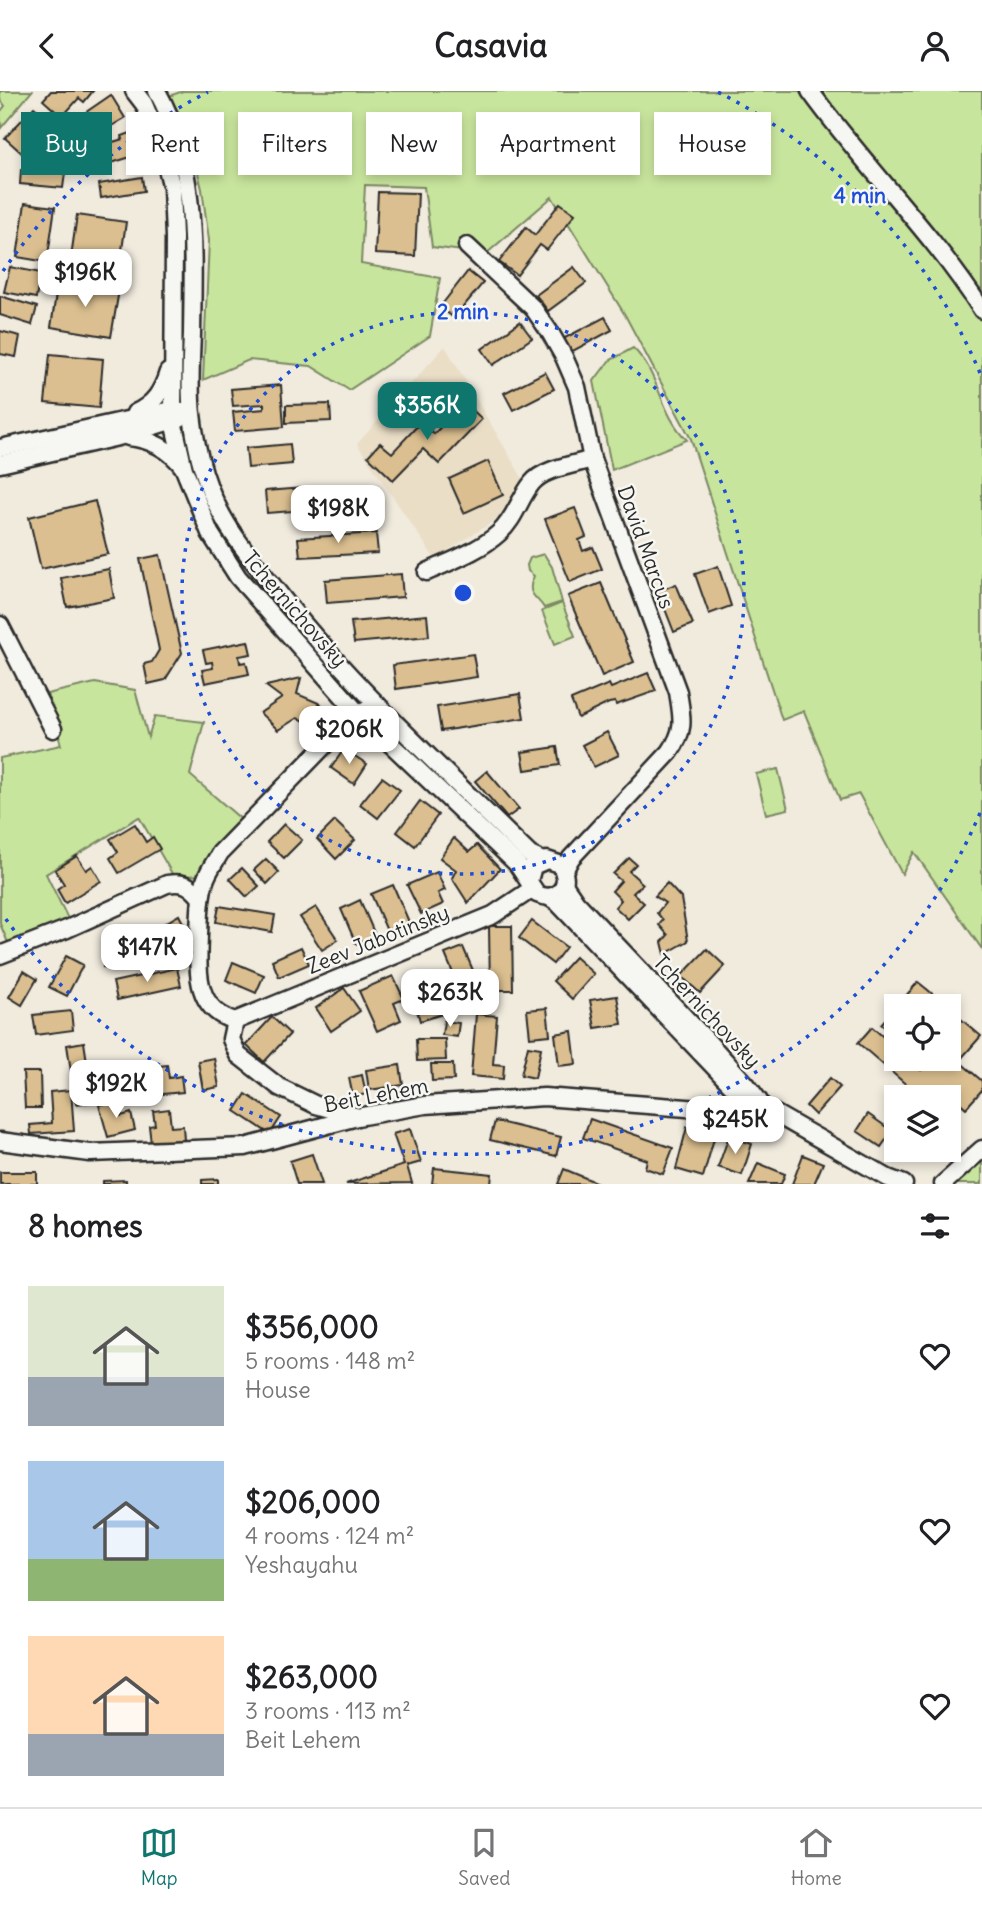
<!DOCTYPE html>
<html lang="en">
<head>
<meta charset="utf-8">
<style>
	body { margin:0; font-family:Delius,sans-serif; background:#f6f6f6; color:#202124; height:100vh; display:flex; flex-direction:column; font-size:26px; white-space:nowrap }
	* { box-sizing:border-box; margin:0 }
	p { font-size:23px; color:#757577 }
	.icon { flex:none; width:38px; height:38px; fill:none; stroke:currentColor; stroke-width:2; stroke-linecap:round; stroke-linejoin:round }
	.map { position:relative; height:1093px; overflow:hidden }
	.side { display:flex; flex-direction:column; background:#fff; flex:1 }
	.side>* { flex:none }
	.banner { position:absolute; left:21px; top:21px; width:942px; height:63px; display:flex; gap:14px }
	.fabs { position:absolute; left:884px; top:903px; display:grid; gap:14px }
	.fabs a { display:grid; place-items:center; width:77px; height:77px; border-radius:0px; background:#fff; box-shadow:0 4px 10px #0003; font-size:35px }
	.price { position:absolute; translate:-50% -60px; padding:0 16px; border-radius:14px; background:#fff; color:#222; font-size:23px; line-height:46px; filter:drop-shadow(0 2px 4px #0008) }
	.price::after { content:''; position:absolute; left:50%; top:42px; width:21px; height:16px; margin-left:-10px; background:inherit; clip-path:polygon(0 0,100% 0,50% 100%) }
	.price.active { background:#0f766e; color:#fff }
	ul { padding:0; list-style:none }
	li { display:flex; align-items:center; gap:21px; height:175px; padding:0 28px }
	li span { display:grid; place-items:center; flex:none; width:196px; height:140px; border-radius:0px; color:#555 }
	li>.icon { margin-inline-start:auto }
	span .icon { width:84px; height:84px; fill:#fffc; stroke-width:1 }
	li b { font-size:30px }
	h2 { display:flex; justify-content:space-between; align-items:center; height:84px; padding:0 28px; font-size:30px }
	.tag { padding:0 24px; border-radius:0px; background:#fff; box-shadow:0 4px 10px #0003; font-size:24px; line-height:63px }
	.tag.active { background:#0f766e; color:#fff }
	header { display:flex; justify-content:space-between; align-items:center; height:91px; padding:0 28px; background:#fff; font-size:32px; font-weight:700 }
	.tabs { display:flex; justify-content:space-around; align-items:center; height:98px; border-top:2px solid #e0e0e0; background:#fff; font-size:19px; color:#757577 }
	.tabs a { display:grid; justify-items:center; gap:4px }
	.tabs .active { color:#0f766e }
	.map>svg:first-child { display:block }
</style>
</head>
<body>
<header><svg class="icon" aria-label="back" viewBox="0 0 24 24"><path d="M15 5l-7 7 7 7"/></svg>Casavia<svg class="icon" aria-label="person" viewBox="0 0 24 24"><circle cx="12" cy="8" r="4"/><path d="M4 21q1-7 8-7t8 7"/></svg></header>
<div class="map">
<svg width="982" height="1093" viewBox="0 0 982 1093">
	<rect width="100%" height="100%" fill="#f1ebde"/>
	<filter id="ink" filterUnits="userSpaceOnUse"><feTurbulence type="fractalNoise" baseFrequency=".0143" numOctaves="2"/><feDisplacementMap in="SourceGraphic" scale="14" xChannelSelector="R" yChannelSelector="G"/><feConvolveMatrix kernelMatrix="1 2 1 2 8 2 1 2 1" color-interpolation-filters="sRGB"/></filter>
	<g filter="url(#ink)">
		<polygon fill="#eadec7" points="445,255 526,393 511,419 435,468 357,353"/>
		<g fill="#c8e59d" stroke="#7a8864" stroke-width="2">
			<polygon points="0,0 32,0 1,37 0,21 5,15 0,8"/>
			<polygon points="183,0 982,0 982,858 914,761 902,783 859,703 840,709 804,620 782,629 691,348 625,224 552,106 486,163 432,156 424,96 365,94 361,173 440,187 430,245 349,299 311,275 249,269 203,289 209,149 202,98 186,34 169,5"/>
			<path d="M633 257C660 283 659 321 687 349L612 379 594 290 609 270Z"/>
			<path d="M544 463 552 476 562 511 544 517C537 505 525 504 534 485L528 480 527 474 530 467Z"/>
			<polygon points="562,512 575,545 555,553 542,520"/>
			<polygon points="95,592 135,599 148,646 155,625 204,631 190,684 243,730 200,784 174,786 139,726 46,783 70,832 9,854 0,833 0,667 61,654 47,603"/>
			<polygon points="778,678 788,718 766,723 756,683"/>
			<polygon points="982,1065 982,1093 950,1093"/>
		</g>
		<g fill="#dbbf90" stroke="#2b2b2b" stroke-width="2">
			<polygon points="51,0 93,0 84,11 79,7 62,26 43,9"/>
			<polygon points="111,4 125,27 86,50 73,30"/>
			<polygon points="34,16 45,25 40,30 49,38 52,35 57,39 59,41 57,44 61,48 59,50 68,56 60,66 42,50 44,48 41,45 24,64 5,47"/>
			<polygon points="133,41 137,64 105,74 99,55 123,48 122,45"/>
			<polygon points="21,78 65,82 63,97 20,93"/>
			<polygon points="142,86 144,100 101,107 99,93"/>
			<polygon points="378,101 418,102 415,165 375,163"/>
			<polygon points="25,112 55,116 47,171 17,166"/>
			<polygon points="560,112 575,123 547,159 540,154 517,184 499,171 526,136 535,144"/>
			<polygon points="77,124 126,131 119,180 70,173"/>
			<polygon points="10,176 41,182 36,207 4,201"/>
			<polygon points="574,176 586,192 548,220 536,204"/>
			<polygon points="468,180 483,192 454,227 440,216"/>
			<polygon points="58,190 119,199 111,246 51,236"/>
			<polygon points="0,205 37,216 32,234 0,224"/>
			<polygon points="605,226 612,239 571,261 563,248"/>
			<polygon points="520,231 532,247 493,274 482,258"/>
			<polygon points="0,240 20,245 16,266 0,263"/>
			<polygon points="50,263 103,268 99,317 45,312"/>
			<polygon points="545,281 554,298 513,319 504,302"/>
			<polygon points="281,294 284,336 235,340 233,321 264,318 264,313 233,315 231,298"/>
			<polygon points="442,295 457,309 430,339 414,325"/>
			<polygon points="464,311 482,328 439,373 423,358 393,389 368,365 380,352 392,362 421,331 434,343"/>
			<polygon points="330,313 331,330 286,332 286,314"/>
			<polygon points="290,353 292,373 248,377 246,357"/>
			<polygon points="488,370 503,404 464,422 449,388"/>
			<polygon points="344,394 346,416 267,422 265,400"/>
			<polygon points="95,410 108,463 41,478 29,426"/>
			<polygon points="575,417 586,446 579,449 583,460 593,456 602,478 570,491 545,428"/>
			<polygon points="376,442 378,462 300,466 298,447"/>
			<polygon points="160,464 182,562 165,589 148,593 144,573 152,571 159,559 140,468"/>
			<polygon points="718,475 731,515 709,523 695,483"/>
			<polygon points="109,478 114,507 67,516 61,487"/>
			<polygon points="401,483 403,506 327,512 325,489"/>
			<polygon points="601,492 634,571 602,585 568,505"/>
			<polygon points="676,493 693,533 674,541 658,500"/>
			<polygon points="427,524 429,545 354,552 351,531"/>
			<polygon points="248,550 251,563 239,565 240,572 246,571 249,583 205,592 202,579 213,577 212,571 206,572 203,559"/>
			<polygon points="473,563 477,586 396,598 393,574"/>
			<polygon points="648,582 656,600 616,614 615,611 609,612 578,627 571,609 609,593 611,597"/>
			<polygon points="301,587 297,603 321,613 313,633 297,627 278,639 260,622 282,607 266,595"/>
			<polygon points="520,603 524,627 441,640 437,616"/>
			<polygon points="607,641 619,664 594,676 582,654"/>
			<polygon points="557,656 560,674 525,679 522,661"/>
			<polygon points="344,658 367,673 354,693 331,677"/>
			<polygon points="487,680 519,718 507,727 475,690"/>
			<polygon points="382,686 400,699 378,727 360,713"/>
			<polygon points="420,710 438,724 415,755 397,741"/>
			<polygon points="335,730 355,749 336,768 317,748"/>
			<polygon points="135,733 146,751 153,746 160,758 119,782 110,767 118,761 110,748"/>
			<polygon points="284,733 302,749 284,767 267,751"/>
			<polygon points="454,747 469,761 477,754 500,778 468,812 452,787 456,779 440,767"/>
			<polygon points="77,765 86,779 92,775 101,790 65,812 57,798 64,793 55,779"/>
			<polygon points="629,767 636,773 629,780 643,793 633,802 644,812 628,828 615,816 621,809 612,800 621,790 613,783"/>
			<polygon points="266,768 279,781 267,793 254,779"/>
			<polygon points="242,777 259,795 247,806 230,788"/>
			<polygon points="437,781 445,799 438,802 443,813 421,823 407,794"/>
			<polygon points="667,792 681,807 688,850 665,863 662,851 668,844 659,834 663,829 657,822 665,812 655,805"/>
			<polygon points="393,794 409,831 387,840 371,803"/>
			<polygon points="360,809 375,844 356,853 341,818"/>
			<polygon points="219,815 275,824 272,841 216,831"/>
			<polygon points="316,816 338,849 322,859 300,826"/>
			<polygon points="179,824 191,847 168,860 155,838"/>
			<polygon points="532,830 566,856 553,873 519,847"/>
			<polygon points="489,835 512,835 513,899 490,899"/>
			<polygon points="108,837 130,840 125,878 103,876"/>
			<polygon points="301,856 309,873 279,886 272,869"/>
			<polygon points="463,856 478,891 460,899 445,863"/>
			<polygon points="707,858 725,875 700,902 681,885"/>
			<polygon points="66,865 83,874 67,905 49,896"/>
			<polygon points="575,866 594,883 572,908 553,890"/>
			<polygon points="233,871 264,884 256,902 226,889"/>
			<polygon points="177,877 181,895 117,909 113,891"/>
			<polygon points="24,880 37,888 22,914 9,906"/>
			<polygon points="393,885 404,908 394,912 401,929 377,940 359,900"/>
			<polygon points="440,889 449,921 420,930 411,898"/>
			<polygon points="918,891 928,899 946,915 897,915"/>
			<polygon points="344,897 360,920 331,940 316,917"/>
			<polygon points="617,905 622,933 595,937 590,909"/>
			<polygon points="896,916 896,947 881,933"/>
			<polygon points="547,917 550,944 530,946 527,919"/>
			<polygon points="948,917 981,945 959,970 982,990 982,999 966,1017 945,998 938,1006 900,1006 909,996 858,952 872,936 896,957 896,968 908,968 921,979 931,968 948,968"/>
			<polygon points="71,920 73,939 36,944 33,924"/>
			<polygon points="476,923 497,925 493,973 504,974 503,988 471,985"/>
			<polygon points="272,926 290,943 264,971 246,954"/>
			<polygon points="444,930 459,932 457,946 442,944"/>
			<polygon points="572,940 576,973 559,975 555,943"/>
			<polygon points="416,948 445,948 446,969 417,970"/>
			<polygon points="84,951 93,1011 76,1013 67,954"/>
			<polygon points="528,955 541,957 535,987 521,984"/>
			<polygon points="214,967 219,996 203,999 198,970"/>
			<polygon points="431,973 453,973 454,989 432,990"/>
			<polygon points="167,974 169,987 181,985 183,1001 153,1004 150,976"/>
			<polygon points="400,974 403,994 369,999 366,979"/>
			<polygon points="23,981 40,981 41,1017 25,1017"/>
			<polygon points="362,984 366,1003 353,1006 349,987"/>
			<polygon points="144,987 149,1001 123,1011 117,997"/>
			<polygon points="830,987 840,996 815,1024 806,1015"/>
			<polygon points="71,999 74,1040 31,1043 30,1034 52,1032 50,1001"/>
			<polygon points="246,1003 281,1026 270,1043 235,1020"/>
			<polygon points="117,1010 121,1025 131,1022 135,1039 108,1046 99,1014"/>
			<polygon points="169,1018 171,1036 183,1035 184,1049 151,1052 149,1035 155,1034 153,1020"/>
			<polygon points="868,1023 892,1040 881,1056 857,1040"/>
			<polygon points="590,1028 673,1057 663,1083 645,1077 647,1069 583,1047"/>
			<polygon points="495,1030 561,1046 556,1065 490,1049"/>
			<polygon points="687,1036 715,1044 703,1086 676,1078"/>
			<polygon points="410,1038 421,1071 407,1075 412,1092 346,1093 404,1074 393,1043"/>
			<polygon points="729,1045 752,1053 742,1084 718,1076"/>
			<polygon points="312,1063 322,1093 297,1093 290,1070"/>
			<polygon points="803,1064 823,1072 814,1093 792,1093"/>
			<polygon points="758,1072 785,1083 781,1093 749,1093"/>
			<polygon points="434,1077 492,1083 491,1093 432,1093"/>
			<polygon points="564,1078 600,1093 558,1093"/>
			<rect x="0" y="1081" width="37" height="12"/>
			<polygon points="218,1088 218,1093 202,1093 202,1089"/>
			<polygon points="126,1089 126,1093 103,1093 103,1090"/>
		</g>
		<g fill="none" stroke-linecap="round" stroke-linejoin="round">
			<g stroke="#2b2b2b" stroke-width="21">
				<g id="minor">
					<path d="M134 0 144 13 160 51 172 97 174 146 173 330 184 378 210 442 238 486 357 621 517 773 537 803C558 813 574 791 559 773L547 769 533 775 529 790"/>
					<path d="M157 0C198 73 193 163 192 243 191 270 189 297 192 323 196 360 207 400 227 433 243 460 265 484 284 509 358 601 446 681 530 764L543 770"/>
					<path d="M810 0C864 75 932 141 982 219"/>
					<path d="M467 155 533 217 551 243 564 266 577 296 592 368 678 601C682 627 686 638 670 661L571 767 564 780"/>
					<path d="M135 322C154 313 162 301 168 281"/>
					<path d="M128 346C150 348 169 357 183 376"/>
					<polyline points="0,357 172,319 182,320"/>
					<polyline points="0,373 118,346 180,327"/>
					<path d="M427 481C451 470 479 460 499 442 515 428 519 408 532 392 544 377 574 374 592 368"/>
					<polyline points="0,534 53,638"/>
					<polyline points="565,795 576,811 708,951 747,994 759,1010"/>
					<polyline points="549,806 557,811 739,1002 888,1087 904,1093"/>
					<path d="M0 864 67 838 167 793C184 790 190 794 201 807"/>
					<path d="M235 930C194 918 198 879 199 844 200 826 199 808 205 790 208 780 215 771 220 762L357 621 366 619"/>
					<polyline points="235,930 493,824 532,798"/>
					<polyline points="235,930 231,948 238,964 279,996 316,1014 355,1025"/>
					<polyline points="0,1050 90,1062 245,1056 357,1026 425,1014 544,1006 726,1020 748,1019 760,1012"/>
					<polyline points="943,1093 982,1058"/>
				</g>
			</g>
			<use href="#minor" stroke="#f6f6f2" stroke-width="16"/>
		</g>
	</g>
	<g fill="none" stroke="#1d4ed8" stroke-width="3.5" stroke-dasharray="3.5 7">
		<circle cx="463" cy="502" r="281"/>
		<path d="M980 722A562 562 0 0 1 3 824M3 180A562 562 0 0 1 208 1M718 1A562 562 0 0 1 980 282"/>
	</g>
	<g text-anchor="middle" dominant-baseline="central" stroke-width="5" stroke-linejoin="round" paint-order="stroke">
		<g font-size="21" fill="#2b2b2b" stroke="#f6f6f2">
			<text transform="translate(646 456) rotate(70)">David Marcus</text>
			<text transform="translate(295 518) rotate(49)">Tchernichovsky</text>
			<text transform="translate(378 848) rotate(-22)">Zeev Jabotinsky</text>
			<text transform="translate(707 920) rotate(47)">Tchernichovsky</text>
			<text transform="translate(376 1004) rotate(-11)">Beit Lehem</text>
		</g>
	</g>
	<circle cx="463" cy="502" r="10" fill="#1d4ed8" stroke="#f6f6f2" stroke-width="3.5"/>
	<g font-size="21" text-anchor="middle" font-weight="bold" fill="#1d4ed8" stroke="#f6f6f2" stroke-width="5" stroke-linejoin="round" paint-order="stroke">
		<text x="860" y="112">4 min</text>
		<text x="463" y="228">2 min</text>
	</g>
</svg>
<div class="fabs">
<a><svg class="icon" aria-label="locate" viewBox="0 0 24 24"><circle cx="12" cy="12" r="6"/><path d="M12 2v4M12 18v4M2 12h4M18 12h4"/></svg></a>
<a><svg class="icon" aria-label="layers" viewBox="0 0 24 24"><path d="M12 4l9 5-9 5-9-5zM3 14l9 5 9-5"/></svg></a>
</div>
<b class="price" style="left:85px;top:218px">$196K</b>
<b class="price active" style="left:427px;top:351px">$356K</b>
<b class="price" style="left:338px;top:454px">$198K</b>
<b class="price" style="left:349px;top:675px">$206K</b>
<b class="price" style="left:147px;top:893px">$147K</b>
<b class="price" style="left:450px;top:938px">$263K</b>
<b class="price" style="left:116px;top:1029px">$192K</b>
<b class="price" style="left:735px;top:1065px">$245K</b>
<div class="banner">
<a class="tag active">Buy</a>
<a class="tag">Rent</a>
<a class="tag">Filters</a>
<a class="tag">New</a>
<a class="tag">Apartment</a>
<a class="tag">House</a>
</div>
</div>
<section class="side">
<h2>8 homes<svg class="icon" aria-label="filters" viewBox="0 0 24 24"><path d="M4 7h16M4 17h16"/><circle cx="9" cy="7" r="2"/><circle cx="15" cy="17" r="2"/></svg></h2>
<ul>
<li><span style="background:linear-gradient(#dfe7d0 65%,#9aa5b1 0)"><svg class="icon" aria-label="home" viewBox="0 0 24 24"><path d="M3 11l9-7 9 7M6 9v11h12V9"/></svg></span><div><b>$356,000</b><p>5 rooms · 148 m²</p><p>House</p></div><svg class="icon" aria-label="heart" viewBox="0 0 24 24"><path d="M12 20l-8-8c-3-5 5-10 8-4 3-6 11-1 8 4z"/></svg></li>
<li><span style="background:linear-gradient(#a9c7e8 70%,#8fb573 0)"><svg class="icon" aria-label="home" viewBox="0 0 24 24"><path d="M3 11l9-7 9 7M6 9v11h12V9"/></svg></span><div><b>$206,000</b><p>4 rooms · 124 m²</p><p>Yeshayahu</p></div><svg class="icon" aria-label="heart" viewBox="0 0 24 24"><path d="M12 20l-8-8c-3-5 5-10 8-4 3-6 11-1 8 4z"/></svg></li>
<li><span style="background:linear-gradient(#ffd9b3 70%,#9aa5b1 0)"><svg class="icon" aria-label="home" viewBox="0 0 24 24"><path d="M3 11l9-7 9 7M6 9v11h12V9"/></svg></span><div><b>$263,000</b><p>3 rooms · 113 m²</p><p>Beit Lehem</p></div><svg class="icon" aria-label="heart" viewBox="0 0 24 24"><path d="M12 20l-8-8c-3-5 5-10 8-4 3-6 11-1 8 4z"/></svg></li>
</ul>
</section>
<nav class="tabs">
<a class="active"><svg class="icon" aria-label="map" viewBox="0 0 24 24"><path d="M3 6l6-2 6 2 6-2v14l-6 2-6-2-6 2zM9 4v14M15 6v14"/></svg>Map</a>
<a><svg class="icon" aria-label="saved" viewBox="0 0 24 24"><path d="M7 4h10v16l-5-4-5 4z"/></svg>Saved</a>
<a><svg class="icon" aria-label="home" viewBox="0 0 24 24"><path d="M3 11l9-7 9 7M6 9v11h12V9"/></svg>Home</a>
</nav>
</body>
</html>
